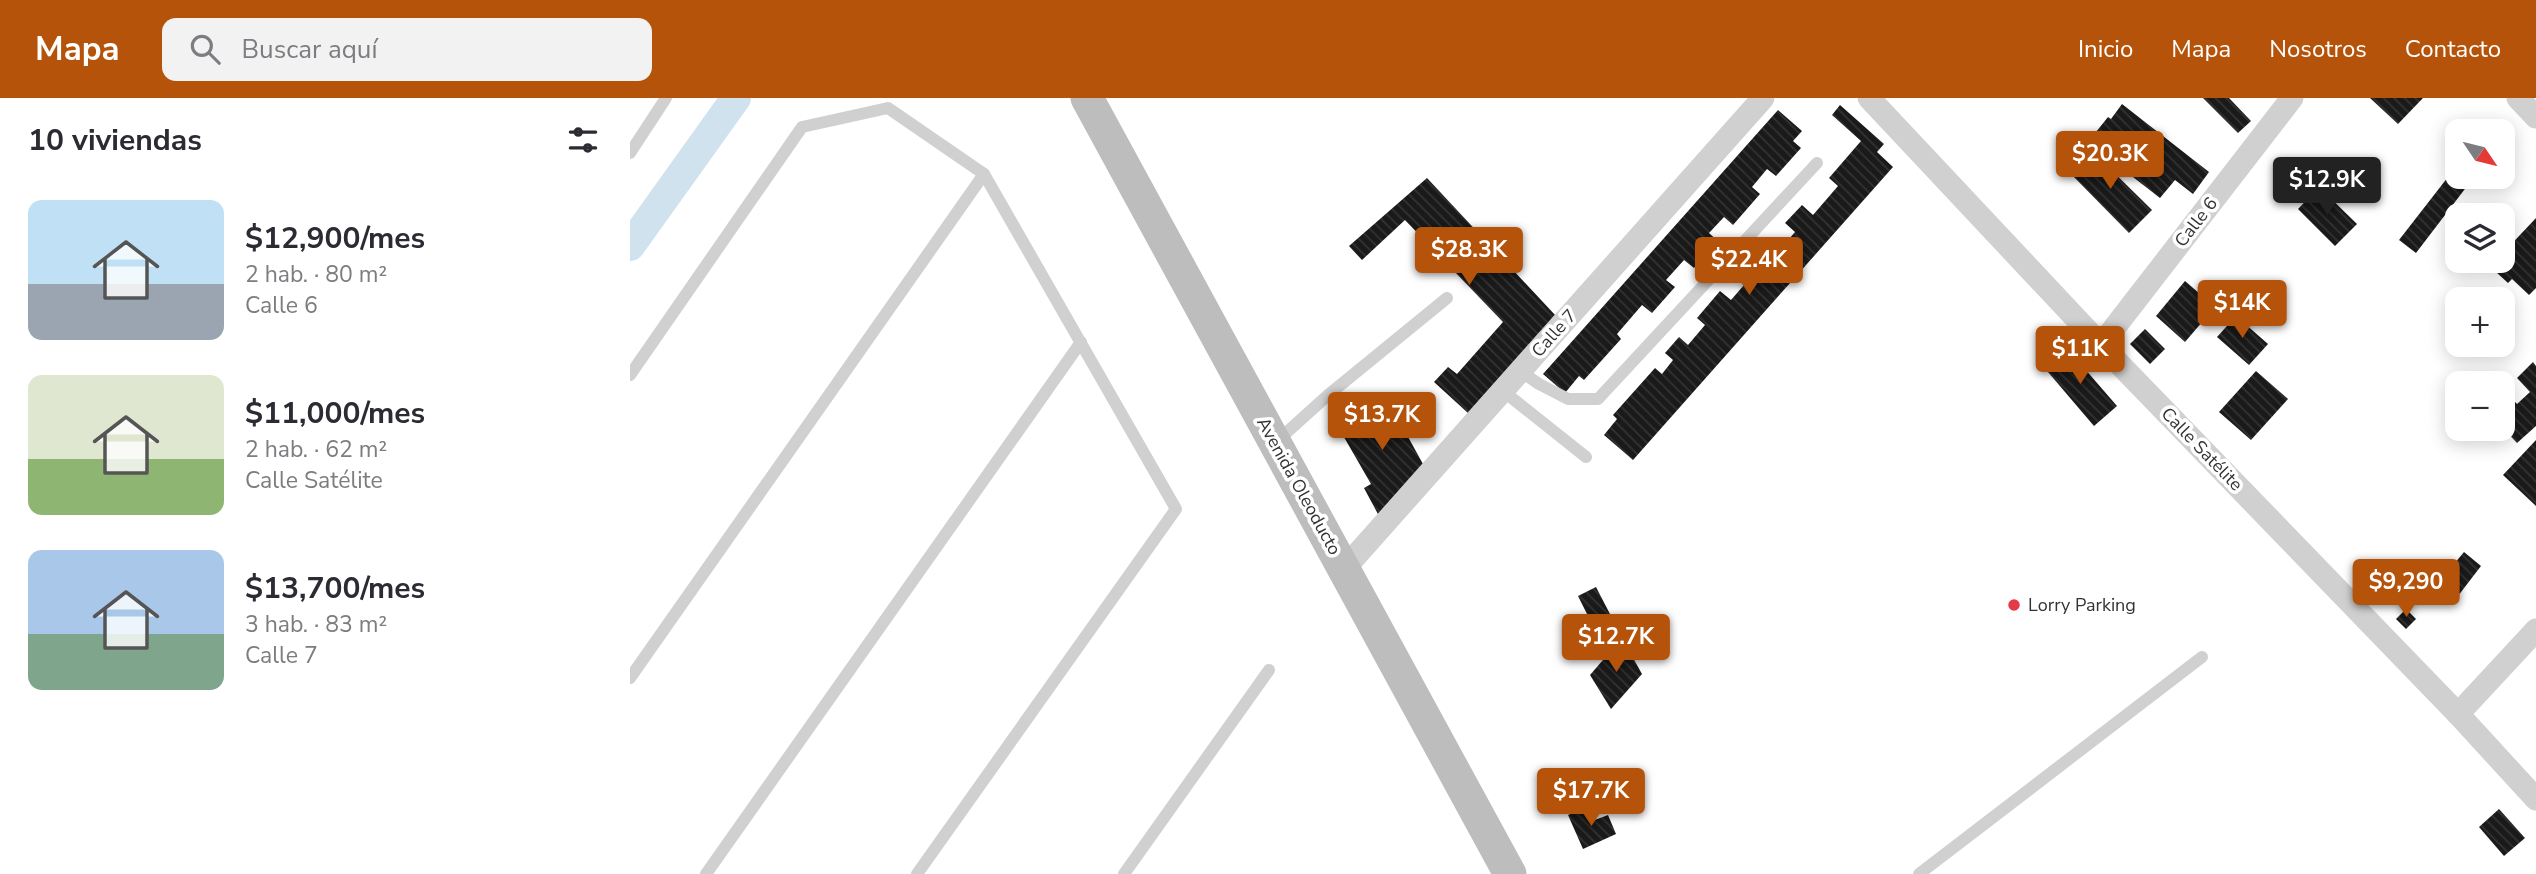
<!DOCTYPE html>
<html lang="es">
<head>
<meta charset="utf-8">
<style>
	body { margin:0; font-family:"Nunito Sans",sans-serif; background:#f2f2f3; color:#2b2b33; height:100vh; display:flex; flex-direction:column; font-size:26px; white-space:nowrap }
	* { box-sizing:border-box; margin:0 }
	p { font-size:23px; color:#7c7c81 }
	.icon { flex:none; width:38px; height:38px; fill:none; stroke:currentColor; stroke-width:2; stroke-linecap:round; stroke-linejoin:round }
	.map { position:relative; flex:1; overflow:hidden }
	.panel { display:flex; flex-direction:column; background:#fff; width:630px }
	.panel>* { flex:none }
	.needle { width:46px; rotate:125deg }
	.fabs { position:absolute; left:1815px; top:21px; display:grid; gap:14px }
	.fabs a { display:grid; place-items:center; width:70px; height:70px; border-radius:14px; background:#fff; box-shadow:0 4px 18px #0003; font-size:35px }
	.price { position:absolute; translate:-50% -60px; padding:0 16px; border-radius:7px; background:#b45309; color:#fff; font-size:23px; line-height:46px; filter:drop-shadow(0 2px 4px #0008) }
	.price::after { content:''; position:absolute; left:50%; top:42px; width:21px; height:16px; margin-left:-10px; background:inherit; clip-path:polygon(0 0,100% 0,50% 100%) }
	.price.current { background:#222; color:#fff }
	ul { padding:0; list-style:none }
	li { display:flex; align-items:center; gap:21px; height:175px; padding:0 28px }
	li span { display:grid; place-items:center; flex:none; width:196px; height:140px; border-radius:14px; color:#555 }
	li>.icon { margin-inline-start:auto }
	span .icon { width:84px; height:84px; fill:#fffc; stroke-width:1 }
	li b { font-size:30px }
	h2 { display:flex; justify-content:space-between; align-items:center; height:84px; padding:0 28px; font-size:30px }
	header { display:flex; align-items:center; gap:42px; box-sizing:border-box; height:98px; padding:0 35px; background:#b45309; color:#fff }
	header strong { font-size:33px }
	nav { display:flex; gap:38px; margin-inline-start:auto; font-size:24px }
	.search { width:490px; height:63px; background:#f2f2f3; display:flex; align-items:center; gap:18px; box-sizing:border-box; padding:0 24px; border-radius:14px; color:#7c7c81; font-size:26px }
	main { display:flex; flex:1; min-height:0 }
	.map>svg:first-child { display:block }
</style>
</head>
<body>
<header>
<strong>Mapa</strong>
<div class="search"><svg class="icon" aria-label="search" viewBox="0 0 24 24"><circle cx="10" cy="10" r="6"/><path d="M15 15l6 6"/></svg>Buscar aquí</div>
<nav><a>Inicio</a><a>Mapa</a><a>Nosotros</a><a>Contacto</a></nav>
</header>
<main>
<section class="panel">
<h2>10 viviendas<svg class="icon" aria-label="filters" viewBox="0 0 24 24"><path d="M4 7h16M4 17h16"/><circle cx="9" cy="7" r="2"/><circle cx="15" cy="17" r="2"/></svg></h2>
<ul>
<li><span style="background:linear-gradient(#bfe0f5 60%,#9aa5b1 0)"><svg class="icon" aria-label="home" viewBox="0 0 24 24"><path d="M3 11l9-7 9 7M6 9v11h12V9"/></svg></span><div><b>$12,900/mes</b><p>2 hab. · 80 m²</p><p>Calle 6</p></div></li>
<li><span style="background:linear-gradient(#dfe7d0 60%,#8fb573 0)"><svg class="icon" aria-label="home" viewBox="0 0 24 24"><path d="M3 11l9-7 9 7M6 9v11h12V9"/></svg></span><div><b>$11,000/mes</b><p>2 hab. · 62 m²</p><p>Calle Satélite</p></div></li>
<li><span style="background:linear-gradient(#a9c7e8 60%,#7fa58c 0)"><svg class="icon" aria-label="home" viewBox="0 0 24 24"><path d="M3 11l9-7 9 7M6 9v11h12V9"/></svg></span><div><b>$13,700/mes</b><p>3 hab. · 83 m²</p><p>Calle 7</p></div></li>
</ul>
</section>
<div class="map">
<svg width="1906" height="776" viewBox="0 0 1906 776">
	<defs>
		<pattern id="building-back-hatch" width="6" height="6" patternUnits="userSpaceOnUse" patternTransform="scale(1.75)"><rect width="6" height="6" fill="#1a1a1a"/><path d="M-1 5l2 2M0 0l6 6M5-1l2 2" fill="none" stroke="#333"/></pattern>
	</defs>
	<rect width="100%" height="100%" fill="#fff"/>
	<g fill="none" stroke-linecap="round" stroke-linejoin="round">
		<polyline stroke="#cfe2ee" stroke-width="30" points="0,148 106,0"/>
	</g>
	<g fill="url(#building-back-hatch)">
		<polygon points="1573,0 1599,0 1621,23 1608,35"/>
		<polygon points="1740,0 1793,0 1768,26"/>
		<polygon points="1492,6 1579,74 1563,96 1545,82 1530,100 1458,44 1478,19 1481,21"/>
		<polygon points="1210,7 1254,46 1247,54 1263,69 1003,362 974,337 987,321 983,317 1025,270 1032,276 1043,262 1035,255 1049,239 1058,247 1075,227 1067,220 1090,193 1101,202 1121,179 1112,172 1132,150 1143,160 1165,134 1155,125 1172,107 1183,117 1208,88 1199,80 1231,43 1202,17"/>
		<polygon points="1148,12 1172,33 1163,43 1171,50 1146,78 1137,71 1122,89 1130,96 1103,127 1094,119 1079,135 1088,143 1064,170 1054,162 1036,182 1045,189 1022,215 1012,207 987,236 991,241 954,282 949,278 935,295 913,276"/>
		<polygon points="1461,52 1522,112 1499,135 1439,74"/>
		<polygon points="1825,70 1827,79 1836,79 1841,83 1786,155 1769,142"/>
		<polygon points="797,80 926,218 838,315 804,284 818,269 827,276 873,224 775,122 732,162 719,148"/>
		<polygon points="1689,89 1727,126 1705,148 1668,111"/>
		<polygon points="1906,120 1906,190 1899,197 1882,181 1878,185 1854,163 1872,163 1872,156"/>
		<polygon points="1555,183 1585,209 1555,244 1526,218"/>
		<polygon points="1606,218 1638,246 1619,267 1587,239"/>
		<polygon points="1515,231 1535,251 1520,266 1500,246"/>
		<polygon points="1435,248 1487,308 1464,328 1412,267"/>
		<polygon points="1903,264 1906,268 1906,328 1887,345 1872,329 1872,290 1887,306 1900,294 1887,280"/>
		<polygon points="1626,273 1658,301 1621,342 1589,314"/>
		<polygon points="756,299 793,366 749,418 734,390 741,386 707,327"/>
		<polygon points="1906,342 1906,408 1873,377"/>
		<polygon points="1834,454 1851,468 1821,507 1795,487 1811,466 1819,472"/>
		<polygon points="966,489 981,518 963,528 948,498"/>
		<polygon points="1776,511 1786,521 1776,531 1766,521"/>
		<polygon points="992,540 1012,576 981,611 960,577"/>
		<polygon points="956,709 962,723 978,717 986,736 953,751 938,717"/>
		<polygon points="1869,711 1895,740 1874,758 1849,729"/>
	</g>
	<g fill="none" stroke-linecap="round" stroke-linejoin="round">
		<g stroke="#d0d0d0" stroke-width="12">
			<polyline points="0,55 36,0"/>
			<polyline points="890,273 909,286 938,301 968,301 1187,65"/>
			<polyline points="0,277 172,29 258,10 354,76 546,411 287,776"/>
			<polyline points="873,293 956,359"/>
			<polyline points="646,344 697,298 817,200"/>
			<polyline points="0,580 354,76"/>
			<polyline points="76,776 451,244"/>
			<polyline points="494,776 639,572"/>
			<polyline points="1289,776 1572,559"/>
		</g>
		<g stroke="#d0d0d0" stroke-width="23">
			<polyline points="1239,0 1471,247 1828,616 1906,701"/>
			<polyline points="1888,0 1906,19"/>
			<polyline points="1471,247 1662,0"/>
			<polyline points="714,471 1133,0"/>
			<polyline points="1828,616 1906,532"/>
		</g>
		<polyline stroke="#bdbdbd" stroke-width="33" points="457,0 880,776"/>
	</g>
	<circle fill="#e63946" stroke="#fff" stroke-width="2.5" cx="1384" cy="507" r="7"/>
	<g text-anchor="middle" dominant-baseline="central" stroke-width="7" stroke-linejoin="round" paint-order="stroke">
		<g font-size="18" fill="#333" stroke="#fff">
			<text transform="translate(1566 124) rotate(-52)">Calle 6</text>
			<text transform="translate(924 235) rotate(-48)">Calle 7</text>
			<text transform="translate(1572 351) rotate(46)">Calle Satélite</text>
			<text transform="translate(669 388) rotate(61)">Avenida Oleoducto</text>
		</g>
		<g font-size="18" fill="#333" stroke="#fff" text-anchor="start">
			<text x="1398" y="507">Lorry Parking</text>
		</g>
	</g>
</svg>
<div class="fabs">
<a><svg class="needle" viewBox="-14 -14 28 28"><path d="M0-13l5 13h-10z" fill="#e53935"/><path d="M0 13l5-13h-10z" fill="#7c7c81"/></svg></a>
<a><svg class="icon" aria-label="layers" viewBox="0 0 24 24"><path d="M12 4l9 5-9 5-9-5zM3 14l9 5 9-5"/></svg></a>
<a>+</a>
<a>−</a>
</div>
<b class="price" style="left:1480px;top:93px">$20.3K</b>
<b class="price current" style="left:1697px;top:119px">$12.9K</b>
<b class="price" style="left:839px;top:189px">$28.3K</b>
<b class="price" style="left:1119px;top:199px">$22.4K</b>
<b class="price" style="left:1612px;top:242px">$14K</b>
<b class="price" style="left:1450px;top:288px">$11K</b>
<b class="price" style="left:752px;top:354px">$13.7K</b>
<b class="price" style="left:1776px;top:521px">$9,290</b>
<b class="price" style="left:986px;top:576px">$12.7K</b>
<b class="price" style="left:961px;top:730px">$17.7K</b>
</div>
</main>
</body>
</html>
